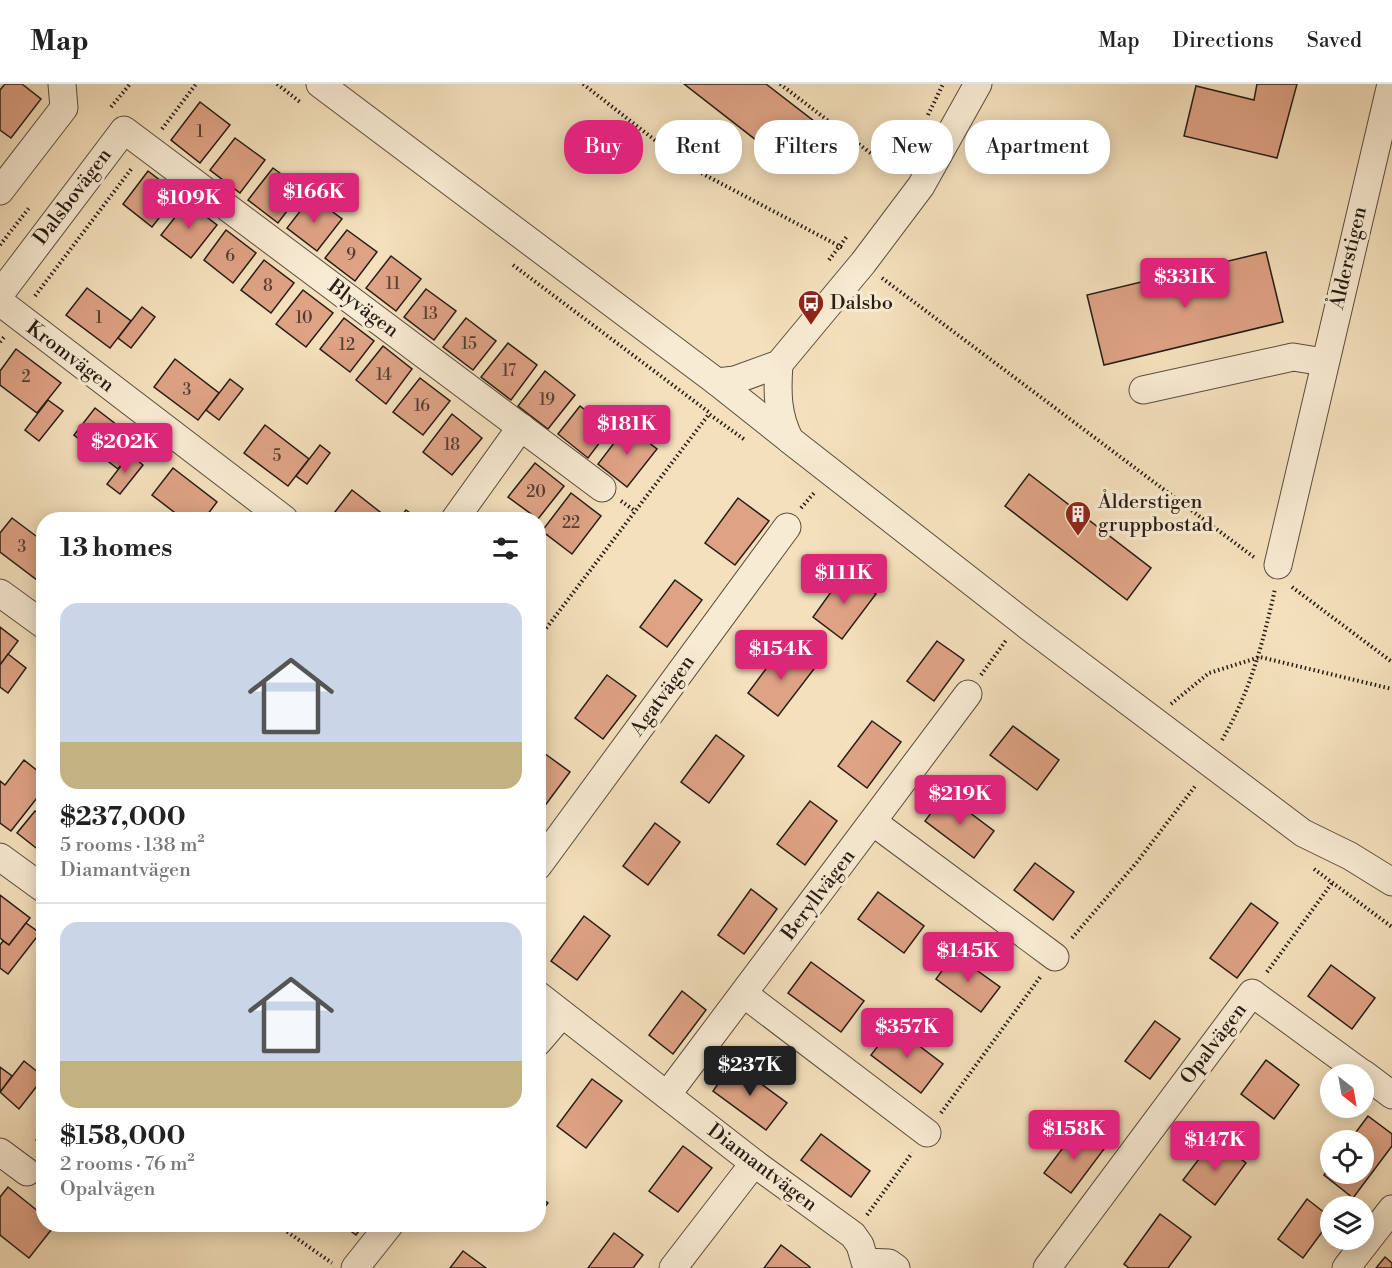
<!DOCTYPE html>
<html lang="en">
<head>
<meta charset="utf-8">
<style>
	body { margin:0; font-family:"Libre Bodoni",serif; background:#f2f2f2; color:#222; height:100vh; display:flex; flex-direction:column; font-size:22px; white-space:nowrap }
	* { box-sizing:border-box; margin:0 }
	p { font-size:20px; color:#767676 }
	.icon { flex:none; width:33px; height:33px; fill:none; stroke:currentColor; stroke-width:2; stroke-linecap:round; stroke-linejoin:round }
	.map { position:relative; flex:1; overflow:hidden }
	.drawer { position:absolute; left:36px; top:428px; width:510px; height:720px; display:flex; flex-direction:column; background:#fff; border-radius:24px; box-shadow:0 3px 15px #0003 }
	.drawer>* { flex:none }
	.hud { position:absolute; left:564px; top:36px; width:570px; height:54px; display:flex; gap:12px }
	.needle { width:39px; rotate:149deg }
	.buttons { position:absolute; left:1320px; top:980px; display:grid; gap:12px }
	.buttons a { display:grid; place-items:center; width:54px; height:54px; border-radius:50%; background:#fff; box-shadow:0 3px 15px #0003; font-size:30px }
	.price { position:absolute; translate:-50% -51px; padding:0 14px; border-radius:6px; background:#db2777; color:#fff; font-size:20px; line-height:39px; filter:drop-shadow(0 2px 3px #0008) }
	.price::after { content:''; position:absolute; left:50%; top:36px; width:18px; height:14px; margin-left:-9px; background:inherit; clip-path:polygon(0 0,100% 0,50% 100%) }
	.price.selected { background:#222; color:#fff }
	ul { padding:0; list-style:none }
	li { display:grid; align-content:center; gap:12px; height:318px; padding:0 24px }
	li+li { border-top:2px solid #e0e0e0 }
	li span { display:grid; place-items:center; height:186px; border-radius:18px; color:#555 }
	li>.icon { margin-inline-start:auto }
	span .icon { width:108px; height:108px; fill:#fffc; stroke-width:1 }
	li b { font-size:26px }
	h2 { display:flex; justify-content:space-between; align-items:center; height:72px; padding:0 24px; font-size:26px }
	.chip { padding:0 21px; border-radius:24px; background:#fff; box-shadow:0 3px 15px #0003; font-size:21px; line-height:54px }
	.chip.selected { background:#db2777; color:#fff }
	header { display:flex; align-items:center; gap:36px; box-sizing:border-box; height:84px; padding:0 30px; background:#fff; border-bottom:2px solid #e0e0e0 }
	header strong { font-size:28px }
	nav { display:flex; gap:33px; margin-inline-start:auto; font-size:21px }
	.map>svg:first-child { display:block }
</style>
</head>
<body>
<header>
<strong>Map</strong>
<nav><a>Map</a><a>Directions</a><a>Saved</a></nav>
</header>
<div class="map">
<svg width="1392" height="1184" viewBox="0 0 1392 1184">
	<rect width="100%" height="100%" fill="#f4e0bc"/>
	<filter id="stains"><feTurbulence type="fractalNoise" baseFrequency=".00333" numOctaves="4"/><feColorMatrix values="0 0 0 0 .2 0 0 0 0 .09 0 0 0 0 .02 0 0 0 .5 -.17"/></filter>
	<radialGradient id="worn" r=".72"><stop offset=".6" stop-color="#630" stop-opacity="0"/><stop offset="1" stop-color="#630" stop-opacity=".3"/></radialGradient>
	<g fill="#dea285" stroke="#261d15" stroke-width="1.5">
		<polygon points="5,0 22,0 41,15 11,54 0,46 0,6"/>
		<polygon points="684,0 766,0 819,41 788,81"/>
		<polygon points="1257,0 1297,0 1277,74 1184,52 1196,2 1254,16"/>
		<polygon points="200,18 230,41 200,79 171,56"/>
		<polygon points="235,54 265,76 240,109 210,86"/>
		<polygon points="273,84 303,106 278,139 248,116"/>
		<polygon points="148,87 178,110 152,143 123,120"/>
		<polygon points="312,112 342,135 317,167 287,144"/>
		<polygon points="187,118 217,141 191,174 161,151"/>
		<polygon points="226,146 256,169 233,199 204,176"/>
		<polygon points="347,146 377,168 355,197 325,174"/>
		<polygon points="1266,168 1283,238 1104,281 1087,211"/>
		<polygon points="391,172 421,195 396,227 366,204"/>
		<polygon points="264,176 294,199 271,229 241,206"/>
		<polygon points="87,204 131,237 110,264 66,231"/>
		<polygon points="426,205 456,227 434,256 404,233"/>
		<polygon points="303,206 333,229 306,263 276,240"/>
		<polygon points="142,223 155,233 131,264 118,254"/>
		<polygon points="344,234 374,257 350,288 320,265"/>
		<polygon points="466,234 496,257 473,286 443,263"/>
		<polygon points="508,259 537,281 511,316 481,293"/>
		<polygon points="383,262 412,285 386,320 356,296"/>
		<polygon points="16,265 61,299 37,329 0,301 0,287"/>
		<polygon points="175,275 219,309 198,336 154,303"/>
		<polygon points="545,287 575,311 548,345 518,322"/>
		<polygon points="420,294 450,317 423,351 393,328"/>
		<polygon points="230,295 243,305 219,336 206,326"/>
		<polygon points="48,316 63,327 39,357 25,346"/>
		<polygon points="580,322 610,345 588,374 558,350"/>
		<polygon points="95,324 139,358 118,385 74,351"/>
		<polygon points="452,330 482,354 452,391 423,368"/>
		<polygon points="265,341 309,375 288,402 244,369"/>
		<polygon points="627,342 657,365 627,403 598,380"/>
		<polygon points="320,361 330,369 307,400 296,392"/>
		<polygon points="130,370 143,381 120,410 107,400"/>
		<polygon points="535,379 564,402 538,435 508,413"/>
		<polygon points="173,384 217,418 204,435 183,435 152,411"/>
		<polygon points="1029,390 1151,484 1127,516 1005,422"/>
		<polygon points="352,406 389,435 331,433"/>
		<polygon points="571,409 601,432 572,470 542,447"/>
		<polygon points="738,414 769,437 735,481 705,459"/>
		<polygon points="406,426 417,434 416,435 399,435"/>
		<polygon points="12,434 44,458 41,499 0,468 0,449"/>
		<polygon points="846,487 876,510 842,555 813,533"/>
		<polygon points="675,496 702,516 667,563 640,543"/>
		<polygon points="0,543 18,557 0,581"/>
		<polygon points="937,557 964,576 934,617 907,597"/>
		<polygon points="783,562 814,585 778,632 748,609"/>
		<polygon points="8,570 26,584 8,609 0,603 0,581"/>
		<polygon points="607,591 636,612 603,655 575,634"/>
		<polygon points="872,637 901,658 867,704 838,682"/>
		<polygon points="1013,642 1059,676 1037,706 990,671"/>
		<polygon points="716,651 744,672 709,719 681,698"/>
		<polygon points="544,669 570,688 538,731 538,677"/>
		<polygon points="24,676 44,692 44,705 11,747 0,739 0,697 5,701"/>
		<polygon points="945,710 994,747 974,774 925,737"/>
		<polygon points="810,717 837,737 805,781 777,760"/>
		<polygon points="35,727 44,733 44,762 40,767 17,749"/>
		<polygon points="655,739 680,758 648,801 623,782"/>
		<polygon points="1035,779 1074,808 1053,836 1014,806"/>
		<polygon points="751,805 777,825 744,870 718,851"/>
		<polygon points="878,808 924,842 904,869 858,835"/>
		<polygon points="0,811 30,834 9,861 0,854"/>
		<polygon points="1251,819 1278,839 1237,894 1210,874"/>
		<polygon points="584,832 610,852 577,896 551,877"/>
		<polygon points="26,839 40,849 8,890 0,884 0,861 3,857 9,861"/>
		<polygon points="954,870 1000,903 981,928 936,895"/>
		<polygon points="811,878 864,917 841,948 788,909"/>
		<polygon points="1331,881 1375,914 1352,945 1308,912"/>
		<polygon points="682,907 706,926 673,970 649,951"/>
		<polygon points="1155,937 1180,955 1150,995 1125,977"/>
		<polygon points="893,942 943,980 921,1009 871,971"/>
		<polygon points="1266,976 1299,1001 1274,1035 1241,1010"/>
		<polygon points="24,977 44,993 19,1025 0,1008"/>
		<polygon points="733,979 787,1019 766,1046 713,1007"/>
		<polygon points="0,983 12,992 0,1008"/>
		<polygon points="592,995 622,1017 586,1064 557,1042"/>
		<polygon points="1368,1032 1392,1050 1392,1062 1353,1114 1324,1091 1330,1082 1330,1089 1364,1089 1364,1056 1350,1056"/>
		<polygon points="1077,1045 1104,1065 1071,1109 1044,1089"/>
		<polygon points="44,1046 44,1062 36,1056"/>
		<polygon points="821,1050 870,1087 851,1113 801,1076"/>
		<polygon points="1214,1055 1246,1079 1215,1121 1183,1096"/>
		<polygon points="683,1062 712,1084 678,1128 649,1107"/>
		<polygon points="8,1103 44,1132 44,1140 55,1141 29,1174 0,1151 0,1113"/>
		<polygon points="538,1112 548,1119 538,1131"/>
		<polygon points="1307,1115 1330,1133 1330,1137 1303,1174 1278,1155"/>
		<polygon points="1160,1130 1191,1153 1168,1184 1129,1184 1124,1180"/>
		<polygon points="341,1140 364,1140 356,1151"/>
		<polygon points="614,1149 643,1171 633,1184 588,1184"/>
		<polygon points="781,1161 810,1183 809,1184 764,1184"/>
		<polygon points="463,1167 486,1184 450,1184"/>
		<polygon points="1385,1173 1392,1179 1392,1184 1376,1184"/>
	</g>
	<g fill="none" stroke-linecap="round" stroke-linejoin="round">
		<g stroke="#5a4e3f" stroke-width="29">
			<g id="minor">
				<polyline points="320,0 717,298 790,356"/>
				<polyline points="0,107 64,24 62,0"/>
				<polyline points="0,210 124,46 602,404"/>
				<polyline points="0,218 284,435"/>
				<path d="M779 280C777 308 777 331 790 356L1028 542 1303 749 1350 772 1392 798"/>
				<polyline points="717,298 735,296 779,280 863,179 921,102 978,0"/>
				<polyline points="1143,306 1293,273 1324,278"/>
				<polyline points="455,435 521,343"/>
				<polyline points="1278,481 1391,0"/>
				<polyline points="0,509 44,541"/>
				<polyline points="873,738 1055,873"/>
				<polyline points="0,773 44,805"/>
				<polyline points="538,782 787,443"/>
				<polyline points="744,910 927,1049"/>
				<polyline points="538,911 754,1079 853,1151 860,1161 865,1178 889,1179 896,1184"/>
				<polyline points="538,958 562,930"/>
				<polyline points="1364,990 1392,1011"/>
				<polyline points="667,1011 968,610"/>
				<polyline points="0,1068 27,1088"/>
				<polyline points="355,1184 390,1140"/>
				<polyline points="673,1184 754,1079"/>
				<polyline points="1047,1184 1252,909 1363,990"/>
				<polyline points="1346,1184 1392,1125"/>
			</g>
		</g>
		<g stroke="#261d15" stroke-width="4" stroke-dasharray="1.5 3" stroke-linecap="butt">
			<polyline points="277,0 300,18"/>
			<polyline points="583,0 688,82 843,164"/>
			<polyline points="780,0 898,90"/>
			<polyline points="111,23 130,0"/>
			<polyline points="928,31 943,0"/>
			<polyline points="162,45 196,0"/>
			<polyline points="0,161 29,124"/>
			<polyline points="829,176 848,151"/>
			<polyline points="513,181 710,329"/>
			<polyline points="882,194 1255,474"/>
			<polyline points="35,212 132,84"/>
			<polyline points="0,258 5,252"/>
			<polyline points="621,417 635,427"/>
			<polyline points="801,424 814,409"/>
			<polyline points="1292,503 1392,578"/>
			<polyline points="538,555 709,330 745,356"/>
			<polyline points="981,591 1007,555"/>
			<polyline points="1171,620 1209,589 1260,573 1392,605"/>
			<path d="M1222 656C1250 608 1263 559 1275 505"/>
			<polyline points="1314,785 1392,843"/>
			<polyline points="1072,854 1137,778 1196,701"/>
			<polyline points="1267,888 1332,799"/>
			<polyline points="941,1029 1041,892"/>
			<polyline points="867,1131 912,1069"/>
			<polyline points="276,1140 332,1179"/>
		</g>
		<use href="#minor" stroke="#f8ebd3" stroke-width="27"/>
	</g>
	<defs>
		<g id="bus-pin" transform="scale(1.35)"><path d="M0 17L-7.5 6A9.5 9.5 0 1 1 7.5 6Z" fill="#8f2418" stroke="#f8ebd3"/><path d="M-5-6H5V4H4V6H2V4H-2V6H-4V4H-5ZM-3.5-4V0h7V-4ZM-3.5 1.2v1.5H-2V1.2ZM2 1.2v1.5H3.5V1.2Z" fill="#fff"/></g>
		<g id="building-pin" transform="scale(1.35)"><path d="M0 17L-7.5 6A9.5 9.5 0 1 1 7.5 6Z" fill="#8f2418" stroke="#f8ebd3"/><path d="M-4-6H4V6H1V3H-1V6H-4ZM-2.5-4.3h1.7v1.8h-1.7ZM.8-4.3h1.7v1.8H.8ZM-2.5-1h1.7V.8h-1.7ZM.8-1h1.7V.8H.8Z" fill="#fff"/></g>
	</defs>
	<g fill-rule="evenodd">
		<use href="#bus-pin" x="811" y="219"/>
		<use href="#building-pin" x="1078" y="430"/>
	</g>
	<g text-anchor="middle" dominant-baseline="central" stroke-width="6" stroke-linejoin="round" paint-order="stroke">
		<g font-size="16" fill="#543e31">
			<text x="200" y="48">1</text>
			<text x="351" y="171">9</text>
			<text x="230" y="172">6</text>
			<text x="393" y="200">11</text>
			<text x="268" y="202">8</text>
			<text x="430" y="230">13</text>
			<text x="99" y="234">1</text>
			<text x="304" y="234">10</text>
			<text x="469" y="260">15</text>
			<text x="347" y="261">12</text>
			<text x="509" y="287">17</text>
			<text x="384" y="291">14</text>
			<text x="26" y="293">2</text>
			<text x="187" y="306">3</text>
			<text x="547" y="316">19</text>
			<text x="422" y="322">16</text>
			<text x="452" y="361">18</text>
			<text x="277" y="372">5</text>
			<text x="536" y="408">20</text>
			<text x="571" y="439">22</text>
			<text x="22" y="463">3</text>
		</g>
		<g font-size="20" fill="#261d15" stroke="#f8ebd3">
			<text transform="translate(73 113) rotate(-53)">Dalsbovägen</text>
			<text transform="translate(1349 174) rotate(-77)">Ålderstigen</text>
			<text transform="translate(363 225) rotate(37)">Blyvägen</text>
			<text transform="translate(70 273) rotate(37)">Kromvägen</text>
			<text transform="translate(663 612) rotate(-54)">Agatvägen</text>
			<text transform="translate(819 811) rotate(-53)">Beryllvägen</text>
			<text transform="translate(1214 960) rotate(-53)">Opalvägen</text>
			<text transform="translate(762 1084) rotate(37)">Diamantvägen</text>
		</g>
		<g font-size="20" fill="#261d15" stroke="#f8ebd3" text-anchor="start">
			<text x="830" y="219">Dalsbo</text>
			<text x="1098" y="418">Ålderstigen<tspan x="1098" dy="23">gruppbostad</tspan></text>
		</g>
	</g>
	<rect width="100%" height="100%" filter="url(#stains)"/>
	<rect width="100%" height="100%" fill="url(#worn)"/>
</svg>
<div class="buttons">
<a><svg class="needle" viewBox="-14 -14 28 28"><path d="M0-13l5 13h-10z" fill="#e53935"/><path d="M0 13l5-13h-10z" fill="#767676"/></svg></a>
<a><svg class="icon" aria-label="locate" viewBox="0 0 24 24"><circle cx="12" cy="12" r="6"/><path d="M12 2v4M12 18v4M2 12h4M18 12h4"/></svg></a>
<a><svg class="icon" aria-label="layers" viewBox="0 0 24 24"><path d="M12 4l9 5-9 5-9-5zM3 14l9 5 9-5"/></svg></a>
</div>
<b class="price" style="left:314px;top:140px">$166K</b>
<b class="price" style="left:189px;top:146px">$109K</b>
<b class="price" style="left:1185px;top:225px">$331K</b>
<b class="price" style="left:627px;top:372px">$181K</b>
<b class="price" style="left:125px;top:390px">$202K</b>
<b class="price" style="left:844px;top:521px">$111K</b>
<b class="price" style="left:781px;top:597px">$154K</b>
<b class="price" style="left:960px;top:742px">$219K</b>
<b class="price" style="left:968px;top:899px">$145K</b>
<b class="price" style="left:907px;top:975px">$357K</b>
<b class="price selected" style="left:750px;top:1013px">$237K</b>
<b class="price" style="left:1074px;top:1077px">$158K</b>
<b class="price" style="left:1215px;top:1088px">$147K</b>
<div class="hud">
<a class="chip selected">Buy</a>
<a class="chip">Rent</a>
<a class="chip">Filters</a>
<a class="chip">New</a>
<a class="chip">Apartment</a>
</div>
<section class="drawer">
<h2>13 homes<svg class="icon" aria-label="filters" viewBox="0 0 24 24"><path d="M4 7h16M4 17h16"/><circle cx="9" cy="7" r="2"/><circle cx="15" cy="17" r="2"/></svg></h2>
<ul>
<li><span style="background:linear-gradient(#c9d6e8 75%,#c2b280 0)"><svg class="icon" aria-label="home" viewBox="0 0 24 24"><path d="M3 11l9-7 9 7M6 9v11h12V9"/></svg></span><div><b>$237,000</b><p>5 rooms · 138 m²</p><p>Diamantvägen</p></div></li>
<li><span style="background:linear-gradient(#c9d6e8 75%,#c2b280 0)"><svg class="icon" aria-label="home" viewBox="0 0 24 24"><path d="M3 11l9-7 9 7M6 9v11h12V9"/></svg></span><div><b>$158,000</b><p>2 rooms · 76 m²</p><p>Opalvägen</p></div></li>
</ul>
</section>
</div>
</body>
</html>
